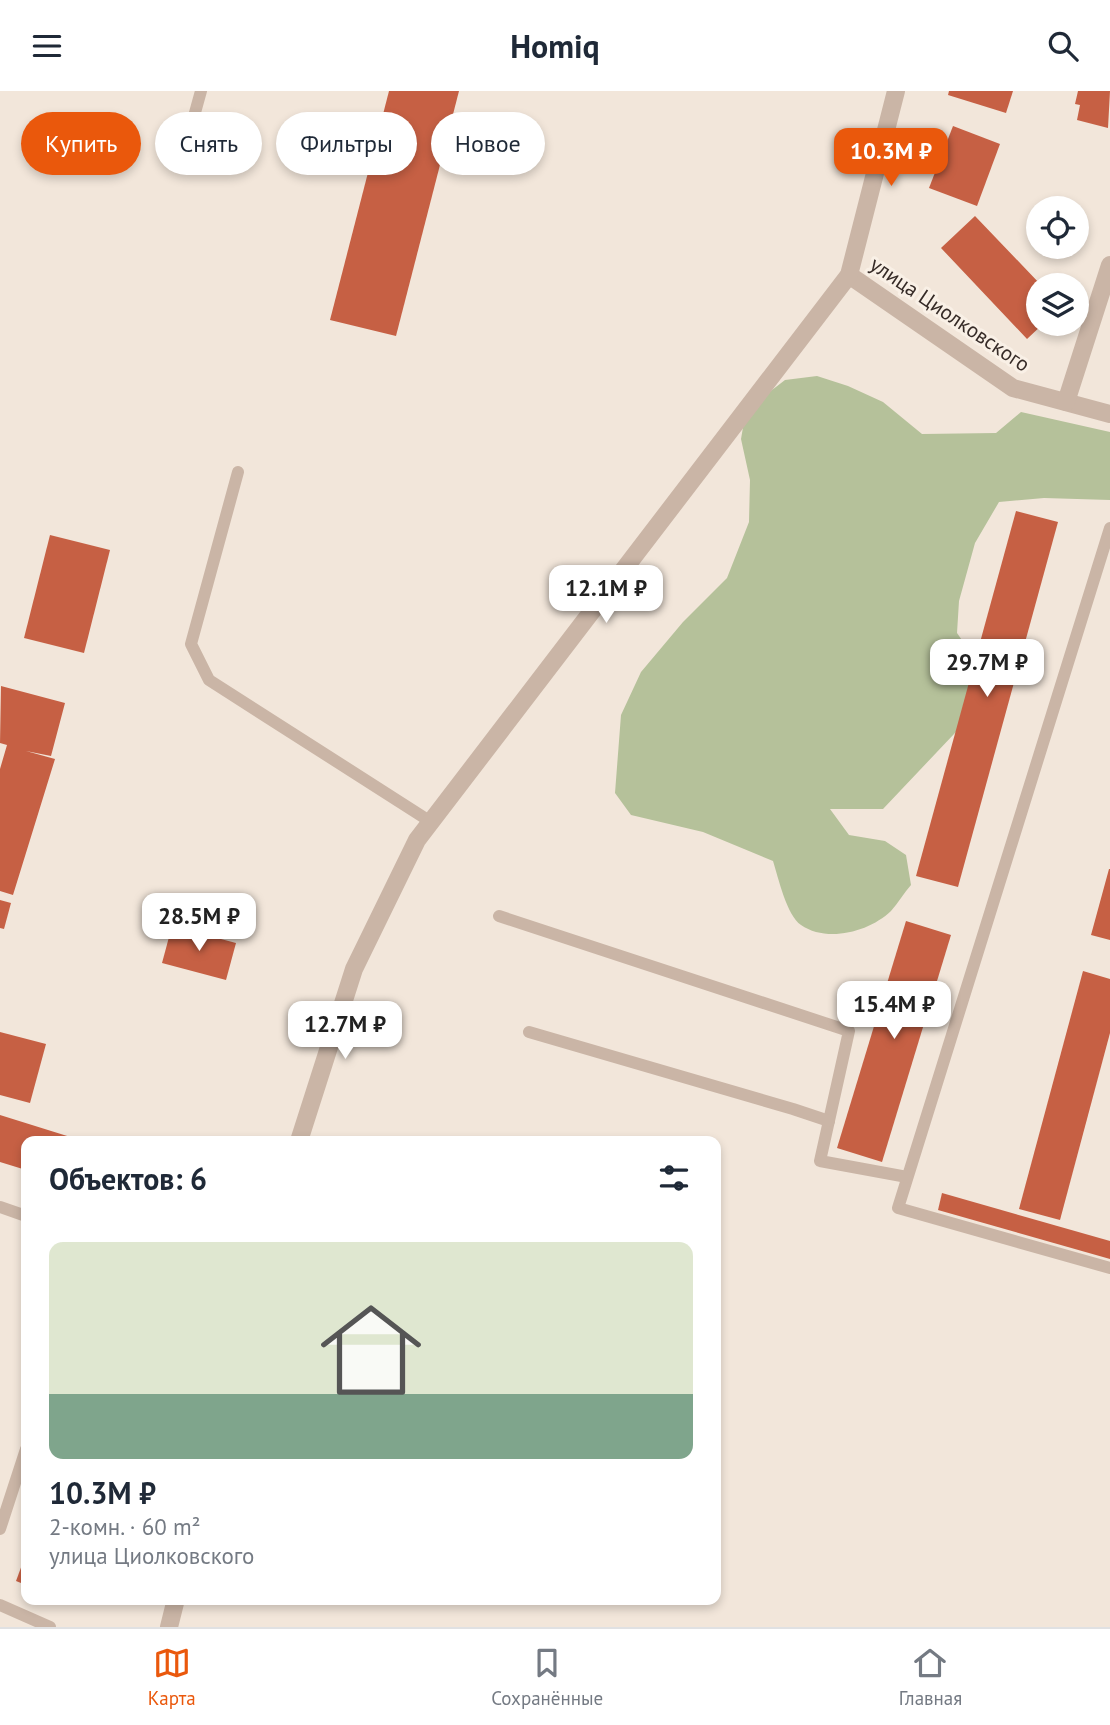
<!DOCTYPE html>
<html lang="ru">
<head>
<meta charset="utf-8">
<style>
	body { margin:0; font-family:"PT Sans",sans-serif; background:#f6f6f7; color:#1f2937; height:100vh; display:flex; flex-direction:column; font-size:26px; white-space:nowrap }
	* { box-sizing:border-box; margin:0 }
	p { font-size:23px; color:#747a83 }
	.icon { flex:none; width:38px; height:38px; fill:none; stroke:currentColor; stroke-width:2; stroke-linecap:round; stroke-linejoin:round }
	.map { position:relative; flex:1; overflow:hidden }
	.drawer { position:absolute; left:21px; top:1045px; width:700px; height:469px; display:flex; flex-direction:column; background:#fff; border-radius:14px; box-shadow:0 4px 10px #0003 }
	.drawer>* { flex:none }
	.hud { position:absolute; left:21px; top:21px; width:700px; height:63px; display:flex; gap:14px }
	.controls { position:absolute; left:1026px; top:105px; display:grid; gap:14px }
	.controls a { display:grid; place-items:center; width:63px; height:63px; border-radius:50%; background:#fff; box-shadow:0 4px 10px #0003; font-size:35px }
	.price { position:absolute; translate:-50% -60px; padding:0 16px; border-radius:14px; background:#fff; color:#222; font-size:23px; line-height:46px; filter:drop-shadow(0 2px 4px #0008) }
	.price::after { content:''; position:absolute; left:50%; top:42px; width:21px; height:16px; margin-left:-10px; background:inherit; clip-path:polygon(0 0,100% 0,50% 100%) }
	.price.active { background:#ea580c; color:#fff }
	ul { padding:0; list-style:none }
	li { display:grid; align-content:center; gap:14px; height:371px; padding:0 28px }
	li+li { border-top:2px solid #e0e1e3 }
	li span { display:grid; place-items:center; height:217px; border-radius:14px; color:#555 }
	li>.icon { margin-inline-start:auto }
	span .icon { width:126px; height:126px; fill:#fffc; stroke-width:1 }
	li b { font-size:30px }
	h2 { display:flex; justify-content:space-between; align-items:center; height:84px; padding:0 28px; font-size:30px }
	.pill { padding:0 24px; border-radius:32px; background:#fff; box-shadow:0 4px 10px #0003; font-size:24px; line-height:63px }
	.pill.active { background:#ea580c; color:#fff }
	header { display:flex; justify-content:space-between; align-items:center; height:91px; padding:0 28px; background:#fff; font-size:32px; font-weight:700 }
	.dock { display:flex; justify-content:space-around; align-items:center; height:98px; border-top:2px solid #e0e1e3; background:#fff; font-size:19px; color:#747a83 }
	.dock a { display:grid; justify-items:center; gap:4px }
	.dock .active { color:#ea580c }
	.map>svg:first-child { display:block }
</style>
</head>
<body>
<header><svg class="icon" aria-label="menu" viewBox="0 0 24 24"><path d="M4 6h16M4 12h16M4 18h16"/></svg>Homiq<svg class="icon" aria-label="search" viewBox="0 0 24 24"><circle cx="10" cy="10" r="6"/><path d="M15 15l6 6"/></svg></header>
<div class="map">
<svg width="1110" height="1536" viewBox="0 0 1110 1536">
	<rect width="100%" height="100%" fill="#f2e6da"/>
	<path fill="#b5c19a" d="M817 285 848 295 883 311 922 343 996 342 1021 321 1110 341V409L1044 407 999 411 975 452 959 510 957 542 982 578 972 624 883 718H830L849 744 885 750 906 764 911 794C904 802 898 812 891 820 869 841 827 852 801 834 787 825 778 786 773 770L703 741 631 724 615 702 621 624 641 581 683 531 727 487 749 431 750 389 741 348 746 319 785 289Z"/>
	<g fill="#c66044">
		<polygon points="389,0 459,0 396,245 330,229"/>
		<polygon points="949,0 1013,0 1006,22 948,4"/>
		<polygon points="1078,0 1110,0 1108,37 1077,29 1080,14 1075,13"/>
		<polygon points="953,35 1000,53 977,115 929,97"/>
		<polygon points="975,125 1041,194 1038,194 1038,233 1043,233 1027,248 941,157"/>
		<polygon points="1016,420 1058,431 958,796 916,785"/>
		<polygon points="50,444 110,459 84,562 24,547"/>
		<polygon points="1,595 65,612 51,665 26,660 55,668 13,804 0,800 0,678 7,654 0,652"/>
		<polygon points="1109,778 1110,778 1110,849 1091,844"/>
		<polygon points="0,809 11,812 4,838 0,837"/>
		<polygon points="906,830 951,844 882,1071 837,1057"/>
		<polygon points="172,835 236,852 226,889 162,872"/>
		<polygon points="1083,880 1110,888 1110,942 1060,1129 1019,1118"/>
		<polygon points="0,941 46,953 30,1012 0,1004"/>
		<polygon points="0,1024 80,1049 80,1050 26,1050 26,1079 0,1071"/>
		<polygon points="942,1102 1110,1150 1110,1168 938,1119"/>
		<polygon points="26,1463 26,1494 16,1490"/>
	</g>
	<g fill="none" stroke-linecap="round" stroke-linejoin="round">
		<g stroke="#cab5a6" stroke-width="12">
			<polyline points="183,65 201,0"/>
			<polyline points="238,381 191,553 209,589 431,731"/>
			<polyline points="1110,437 898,1117 1110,1177"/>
			<polyline points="499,825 849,940 820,1070 907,1086"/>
			<polyline points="529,941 793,1018 829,1030"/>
			<polyline points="0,1116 26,1125"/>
			<polyline points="0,1438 26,1358"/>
			<polyline points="0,1514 50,1536"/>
		</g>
		<g stroke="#cab5a6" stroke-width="18">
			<polyline points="849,184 1013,297 1110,323"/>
			<polyline points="1066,311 1110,174"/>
			<polyline points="299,1050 354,878 417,749 849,184 896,0"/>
			<polyline points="169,1536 176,1508"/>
		</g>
	</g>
	<g text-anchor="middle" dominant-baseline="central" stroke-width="6" stroke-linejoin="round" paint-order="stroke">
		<g font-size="21" fill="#362b27" stroke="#f9f0e6">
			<text transform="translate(950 223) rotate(34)">улица Циолковского</text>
		</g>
	</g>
</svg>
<div class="controls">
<a><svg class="icon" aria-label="locate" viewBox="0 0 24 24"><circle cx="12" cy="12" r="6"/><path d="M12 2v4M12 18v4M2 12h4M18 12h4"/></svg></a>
<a><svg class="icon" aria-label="layers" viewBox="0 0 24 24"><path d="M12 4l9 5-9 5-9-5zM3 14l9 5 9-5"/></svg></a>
</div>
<b class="price active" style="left:891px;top:97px">10.3M ₽</b>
<b class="price" style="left:606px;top:534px">12.1M ₽</b>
<b class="price" style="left:987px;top:608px">29.7M ₽</b>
<b class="price" style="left:199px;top:862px">28.5M ₽</b>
<b class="price" style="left:894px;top:950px">15.4M ₽</b>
<b class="price" style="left:345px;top:970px">12.7M ₽</b>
<div class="hud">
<a class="pill active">Купить</a>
<a class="pill">Снять</a>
<a class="pill">Фильтры</a>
<a class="pill">Новое</a>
</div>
<section class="drawer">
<h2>Объектов: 6<svg class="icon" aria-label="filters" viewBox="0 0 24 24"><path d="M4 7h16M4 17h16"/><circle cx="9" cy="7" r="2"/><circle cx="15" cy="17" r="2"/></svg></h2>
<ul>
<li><span style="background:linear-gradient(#dfe7d0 70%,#7fa58c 0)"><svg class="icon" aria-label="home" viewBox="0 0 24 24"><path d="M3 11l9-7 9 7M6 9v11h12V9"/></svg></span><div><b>10.3M ₽</b><p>2-комн. · 60 m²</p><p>улица Циолковского</p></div></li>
</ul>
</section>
</div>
<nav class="dock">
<a class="active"><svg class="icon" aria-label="map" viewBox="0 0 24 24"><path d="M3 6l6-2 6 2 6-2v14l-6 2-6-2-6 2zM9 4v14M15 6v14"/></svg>Карта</a>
<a><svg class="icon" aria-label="saved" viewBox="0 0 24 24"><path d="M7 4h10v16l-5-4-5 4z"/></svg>Сохранённые</a>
<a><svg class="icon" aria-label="home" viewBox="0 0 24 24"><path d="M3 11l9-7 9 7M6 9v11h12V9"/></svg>Главная</a>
</nav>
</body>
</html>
